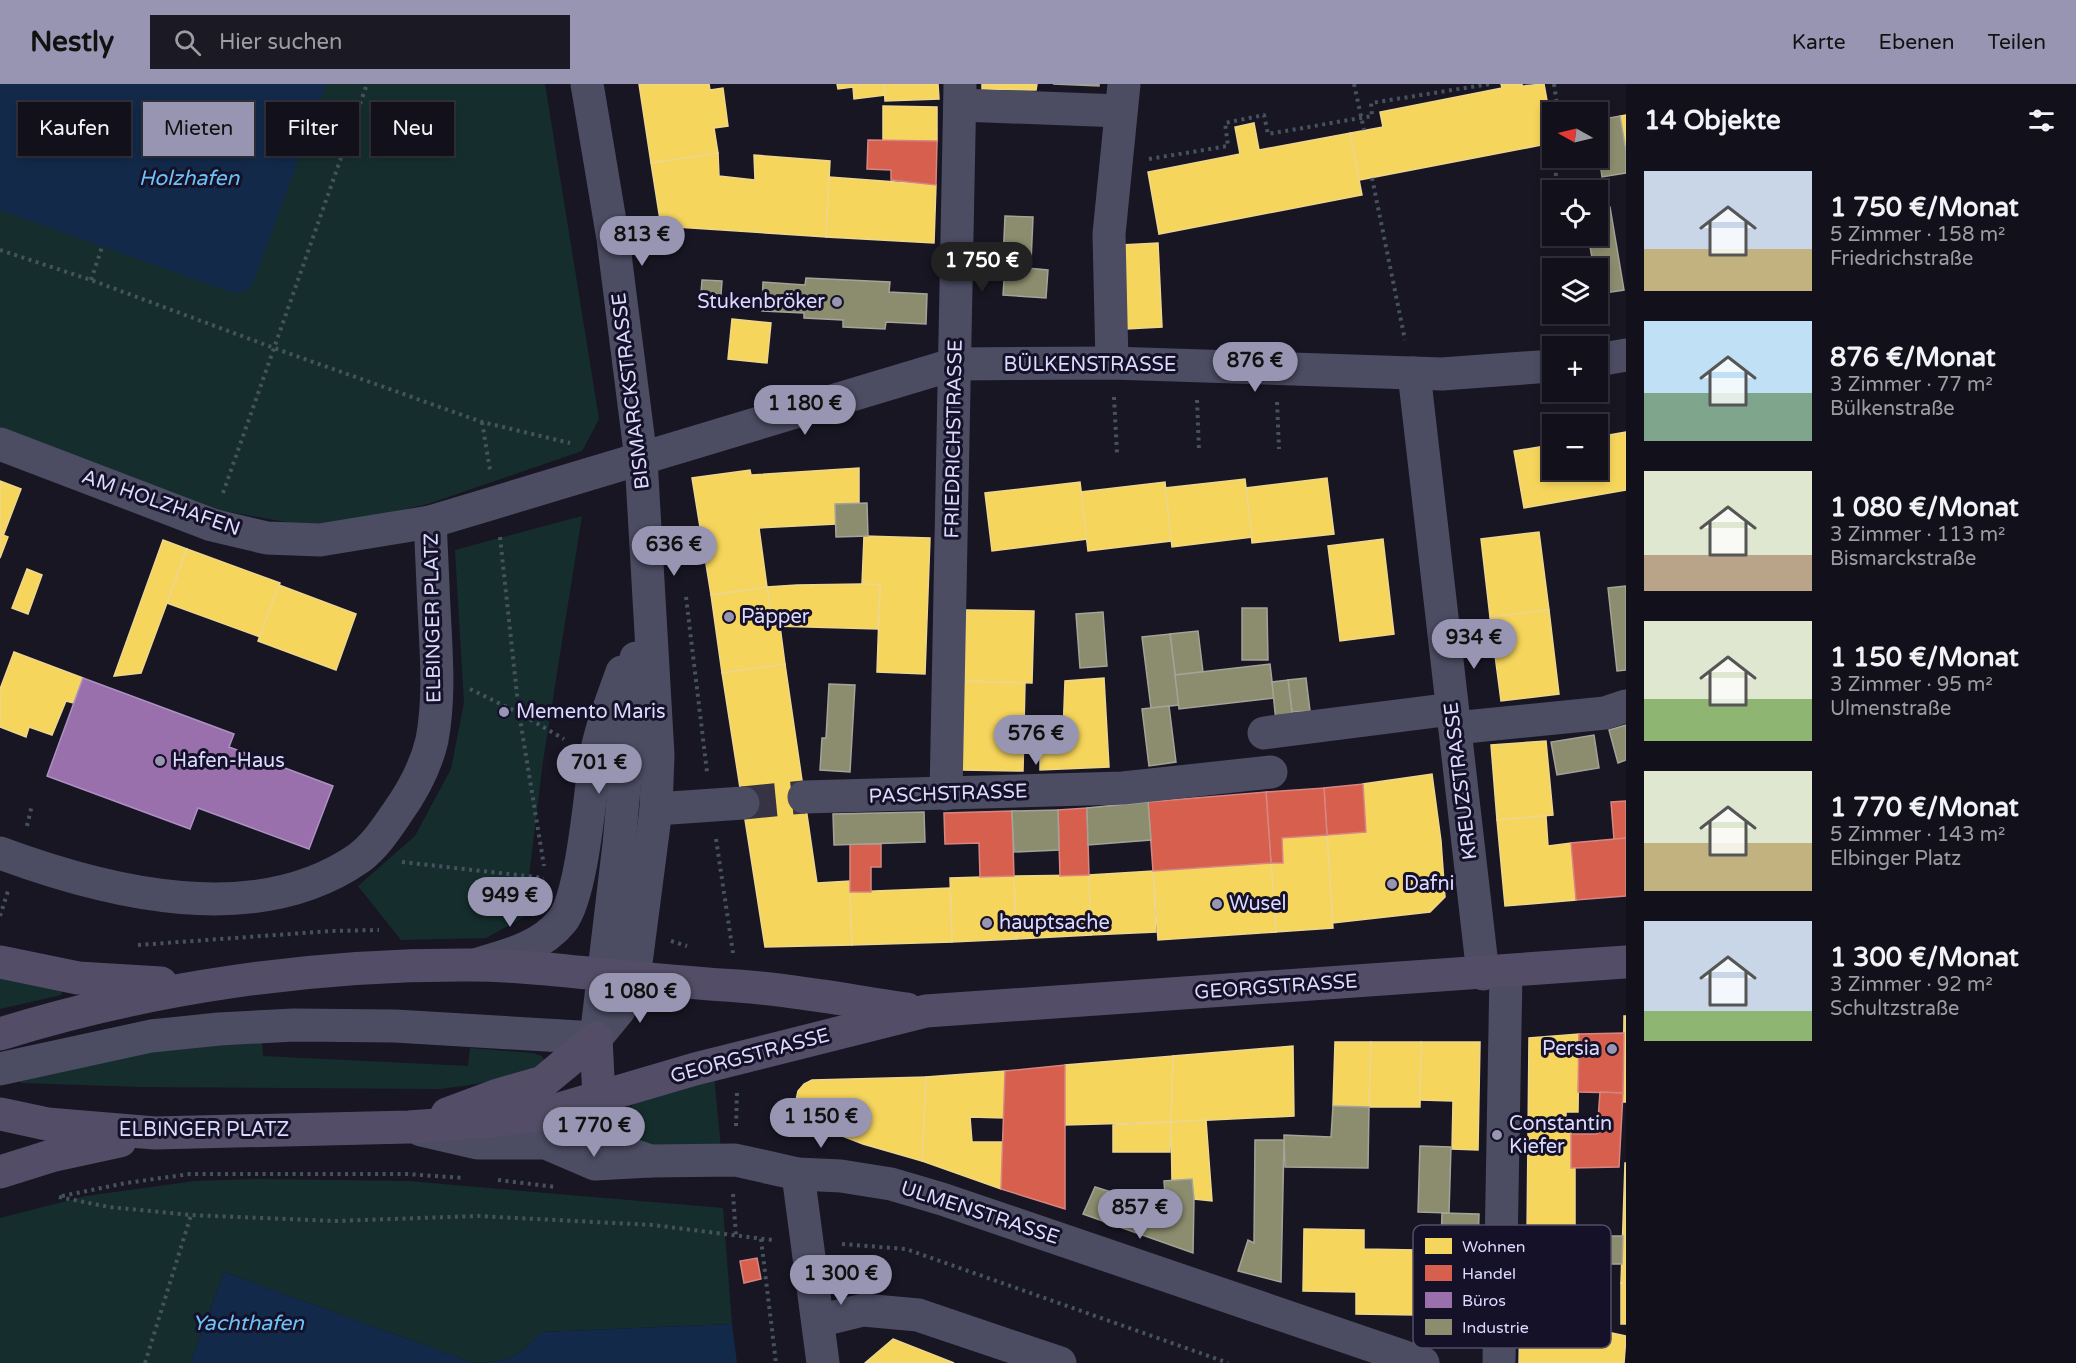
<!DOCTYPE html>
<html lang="de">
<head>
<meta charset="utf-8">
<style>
	body { margin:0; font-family:"Varela Round",sans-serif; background:#1b1923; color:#f1f3f6; height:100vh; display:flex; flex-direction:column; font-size:22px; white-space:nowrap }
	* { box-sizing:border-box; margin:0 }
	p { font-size:20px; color:#9c9da2 }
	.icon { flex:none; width:33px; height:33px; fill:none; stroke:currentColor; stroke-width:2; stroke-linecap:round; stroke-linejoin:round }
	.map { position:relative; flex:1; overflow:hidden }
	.details { display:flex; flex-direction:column; background:#12101a; width:450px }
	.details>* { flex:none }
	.top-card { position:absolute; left:18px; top:18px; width:570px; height:54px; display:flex; gap:12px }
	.needle { width:39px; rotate:278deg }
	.fabs { position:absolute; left:1542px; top:18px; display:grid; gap:12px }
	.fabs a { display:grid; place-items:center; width:66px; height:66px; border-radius:0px; background:#12101a; box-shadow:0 3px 9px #0003,0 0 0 2px #313039; font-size:30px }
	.price { position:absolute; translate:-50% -51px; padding:0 14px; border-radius:21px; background:#9795b1; color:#111; font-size:20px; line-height:39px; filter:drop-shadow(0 2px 3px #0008) }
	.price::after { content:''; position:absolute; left:50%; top:36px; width:18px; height:14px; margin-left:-9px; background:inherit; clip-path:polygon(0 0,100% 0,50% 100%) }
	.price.selected { background:#222; color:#fff }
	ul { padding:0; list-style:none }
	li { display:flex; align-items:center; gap:18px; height:150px; padding:0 18px }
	li span { display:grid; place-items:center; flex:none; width:168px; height:120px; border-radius:0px; color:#555 }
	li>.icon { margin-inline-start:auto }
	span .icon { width:72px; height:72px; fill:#fffc; stroke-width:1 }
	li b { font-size:26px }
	h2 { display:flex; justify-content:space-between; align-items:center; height:72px; padding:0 18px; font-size:26px }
	.tag { padding:0 21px; border-radius:0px; background:#12101a; box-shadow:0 3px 9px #0003,0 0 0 2px #313039; font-size:21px; line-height:54px }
	.tag.selected { background:#9795b1; color:#111 }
	header { display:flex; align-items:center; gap:36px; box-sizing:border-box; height:84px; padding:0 30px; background:#9795b1; color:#111 }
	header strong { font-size:28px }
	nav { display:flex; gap:33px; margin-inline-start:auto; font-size:21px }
	.search { width:420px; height:54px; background:#1b1923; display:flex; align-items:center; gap:15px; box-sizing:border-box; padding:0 21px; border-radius:0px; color:#9c9da2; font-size:22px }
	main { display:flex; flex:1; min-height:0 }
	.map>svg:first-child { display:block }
</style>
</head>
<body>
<header>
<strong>Nestly</strong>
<div class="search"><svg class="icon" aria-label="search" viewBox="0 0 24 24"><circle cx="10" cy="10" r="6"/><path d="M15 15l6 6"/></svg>Hier suchen</div>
<nav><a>Karte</a><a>Ebenen</a><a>Teilen</a></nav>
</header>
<main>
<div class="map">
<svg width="1626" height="1279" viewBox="0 0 1626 1279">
	<rect width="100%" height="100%" fill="#181623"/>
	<g fill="#152e2d">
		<polygon points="0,0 545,0 599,335 582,367 428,420 319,444 202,423 0,348"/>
		<polygon points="582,432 543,677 524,833 486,854 401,856 358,802 415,752 451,685 464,619 455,466"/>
		<polygon points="0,893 63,904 61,911 0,925"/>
		<path d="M262 957 263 972 468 982 470 964 533 969 542 972 544 976C532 994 462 1002 440 1005L141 1003 22 999 17 996 89 974Z"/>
		<path d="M714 992 721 1064C702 1063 642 1065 629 1054 626 1051 624 1045 624 1041 623 1030 628 1025 636 1018Z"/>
		<path d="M258 1095 407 1097 723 1124 732 1240 542 1248C516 1274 512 1277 474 1279L224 1188 190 1279H0V1134L86 1112 195 1097Z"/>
	</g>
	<g fill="#122949">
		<polygon points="0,0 326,0 253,199 245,207 233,209 0,126"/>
		<path d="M224 1188 474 1279C512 1277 516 1274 542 1248L732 1240 737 1279H190Z"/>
	</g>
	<g fill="#f6d55c" stroke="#eed68d" stroke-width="1.5">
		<polygon points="639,0 709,0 710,6 723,4 728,42 714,44 718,69 651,79"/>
		<polygon points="837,0 884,0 885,11 854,15 853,3 838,5"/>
		<polygon points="884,0 938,0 939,15 885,17"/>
		<polygon points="982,0 1037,0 1036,6 982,5"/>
		<polygon points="1501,0 1522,0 1522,2 1544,0 1552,44 1552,59 1359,96 1350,49 1383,43 1380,28 1502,4"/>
		<polygon points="883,22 937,23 937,57 883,57"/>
		<polygon points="1626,31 1626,67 1620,32"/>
		<polygon points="1254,39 1259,66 1350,49 1362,111 1159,150 1148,88 1240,70 1235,43"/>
		<polygon points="718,69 719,92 755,96 754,71 830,77 826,153 661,142 651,79"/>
		<polygon points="829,93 936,101 934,159 826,153"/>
		<polygon points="1158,159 1162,243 1126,245 1121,161"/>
		<polygon points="732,235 771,239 767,279 728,275"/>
		<polygon points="1626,348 1626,406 1524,424 1514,367 1552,361 1552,386 1598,386 1598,353"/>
		<polygon points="859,384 859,419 835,420 836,440 759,444 767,503 711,511 692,394 750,386 751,391"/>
		<polygon points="1327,394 1334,450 1252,459 1246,404"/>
		<polygon points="1245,395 1252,453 1172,463 1165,404"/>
		<polygon points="0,397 21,405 3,452 0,450"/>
		<polygon points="1080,398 1087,455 992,467 985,409"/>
		<polygon points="1165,398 1171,457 1088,467 1081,408"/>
		<polygon points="1539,448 1549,526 1490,533 1481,455"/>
		<polygon points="0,450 8,453 0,474"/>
		<polygon points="864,452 930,454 925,590 877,588 880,501 862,500"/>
		<polygon points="1383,455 1394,550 1340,557 1328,462"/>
		<polygon points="163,456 187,465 141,589 114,592"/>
		<polygon points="187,465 280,499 260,553 167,519"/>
		<polygon points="27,485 42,491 28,530 12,524"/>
		<polygon points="862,500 880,501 878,545 773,542 767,503 797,501"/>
		<polygon points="279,501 356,530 336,586 258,557"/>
		<polygon points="767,503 773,542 780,542 785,580 722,589 711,511"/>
		<polygon points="966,526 1034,527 1032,599 964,597"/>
		<polygon points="1549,526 1559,610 1501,617 1490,533"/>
		<polygon points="14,568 83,594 74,619 66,617 52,651 29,643 26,653 0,643 0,605"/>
		<polygon points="785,580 817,799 850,797 852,861 765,863 722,589"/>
		<polygon points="1104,594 1109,683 1040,686 1040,651 1063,650 1065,597"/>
		<polygon points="964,597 1025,599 1023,687 962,686"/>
		<polygon points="1546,657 1553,731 1497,736 1491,661"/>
		<polygon points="1432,690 1441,757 1445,813 1430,828 1333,839 1327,751 1366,748 1363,700"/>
		<polygon points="1546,732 1548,762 1571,759 1576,816 1505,822 1497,736"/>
		<polygon points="1327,751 1333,844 1276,848 1271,779 1283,779 1282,754"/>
		<polygon points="1271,779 1276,848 1158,856 1153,787"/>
		<polygon points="1153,787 1156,848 1091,851 1089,791"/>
		<polygon points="1089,791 1091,851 1016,855 1014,792"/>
		<polygon points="1014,792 1016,855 952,858 950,794"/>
		<polygon points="950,804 952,858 852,861 850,808"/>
		<polygon points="1624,932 1626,932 1626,1018 1623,1018"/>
		<polygon points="1579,950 1578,1028 1566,1028 1566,1039 1571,1039 1571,1084 1575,1084 1575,1150 1527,1150 1529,954"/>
		<polygon points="1335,958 1371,958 1369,1023 1333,1022"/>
		<polygon points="1371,958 1421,958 1420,1023 1369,1023"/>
		<polygon points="1421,958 1480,958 1478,1066 1452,1065 1453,1017 1420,1016"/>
		<polygon points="1293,962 1294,1032 1171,1038 1173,972"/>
		<polygon points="1173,972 1171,1038 1065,1041 1065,981"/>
		<polygon points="1005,987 1004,1034 970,1033 972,1058 1003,1058 1001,1105 922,1077 926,993"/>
		<polygon points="926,993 922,1077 863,1060 809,1039 801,1033 797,1025 796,1016 798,1007 804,1000 812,996"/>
		<polygon points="1206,1036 1212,1117 1194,1115 1192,1095 1172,1097 1171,1038"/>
		<polygon points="1171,1038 1170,1068 1113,1068 1113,1041"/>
		<polygon points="1625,1079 1626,1079 1626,1199 1621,1199"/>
		<polygon points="1304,1145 1364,1146 1364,1165 1416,1166 1415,1231 1356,1230 1356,1208 1303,1207"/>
		<polygon points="1521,1191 1576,1195 1575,1241 1626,1252 1624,1279 1519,1279"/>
		<rect x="1621" y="1199" width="5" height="41"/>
		<polygon points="893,1255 954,1279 865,1279"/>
	</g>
	<g fill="#d6604d" stroke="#d88582" stroke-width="1.5">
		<polygon points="868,56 937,57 936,101 891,96 891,86 867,85"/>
		<polygon points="1363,700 1366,748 1327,751 1324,704"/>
		<polygon points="1324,704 1327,751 1282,754 1283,779 1271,779 1266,708"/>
		<polygon points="1266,708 1271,779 1153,787 1148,718"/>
		<polygon points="1626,717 1626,754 1614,756 1611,718"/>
		<polygon points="1087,724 1089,791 1060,792 1058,726"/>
		<polygon points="1012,727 1014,792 980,793 979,759 945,760 944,729"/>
		<polygon points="1626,754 1626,812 1576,816 1571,759"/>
		<polygon points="850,760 881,760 881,783 871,783 871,808 850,808"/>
		<polygon points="1624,949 1623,1009 1578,1008 1579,950"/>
		<polygon points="1065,981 1065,1125 1001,1105 1005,987"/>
		<polygon points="1600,1008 1623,1009 1619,1083 1571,1084 1571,1050 1597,1050"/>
		<polygon points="757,1174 761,1195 744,1199 740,1177"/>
	</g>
	<polygon fill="#9970ab" stroke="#ad90c4" stroke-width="1.5" points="83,594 234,650 229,663 333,702 309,765 198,724 190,745 47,692"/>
	<g fill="#8c8c6e" stroke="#a4a399" stroke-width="1.5">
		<polygon points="1053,0 1099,0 1099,2"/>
		<polygon points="1620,32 1626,67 1626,89 1602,93 1598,63 1598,36"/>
		<polygon points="1610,123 1624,206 1598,210 1598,184 1594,184 1588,152 1598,152 1598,125"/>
		<polygon points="1005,132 1033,133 1031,178 1003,177"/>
		<polygon points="1005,182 1048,186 1046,214 1003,211"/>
		<polygon points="806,194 890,198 889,208 927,210 926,240 886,238 885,245 843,243 843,236 804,234 804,229 762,227 763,198 805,201"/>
		<polygon points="702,196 722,197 720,224 700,222"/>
		<polygon points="867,419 868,452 836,453 835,420"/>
		<polygon points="1626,502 1626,586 1617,587 1608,504"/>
		<polygon points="1242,524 1267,524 1268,576 1242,576"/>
		<polygon points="1103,528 1107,582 1080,584 1076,530"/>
		<polygon points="1198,547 1203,588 1175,591 1170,550"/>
		<polygon points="1170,550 1179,621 1151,624 1142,553"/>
		<polygon points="1270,580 1274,614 1179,625 1175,591"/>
		<polygon points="1306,594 1310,627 1292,628 1288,596"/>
		<polygon points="1288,596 1293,636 1276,638 1272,598"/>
		<polygon points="829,600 855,601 850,688 820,686 822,654 826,654"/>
		<polygon points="1169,622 1176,678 1149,682 1142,625"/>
		<polygon points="1626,641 1626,676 1618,679 1609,646"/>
		<polygon points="1594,651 1599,684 1557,691 1551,658"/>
		<polygon points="1148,718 1151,756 1088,761 1087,724"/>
		<polygon points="1058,726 1059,766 1014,768 1012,727"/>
		<polygon points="924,728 925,758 834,761 833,730"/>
		<polygon points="1333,1022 1369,1023 1368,1084 1285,1083 1284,1051 1331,1053"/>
		<polygon points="1255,1056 1284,1056 1281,1198 1238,1187 1248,1156 1254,1159"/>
		<polygon points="1420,1062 1451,1063 1449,1129 1418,1128"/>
		<polygon points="1192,1095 1194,1115 1193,1169 1083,1130 1095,1103 1166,1125 1164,1097"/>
		<polygon points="1442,1129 1479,1130 1478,1161 1441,1160"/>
		<polygon points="1580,1152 1623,1152 1622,1180 1579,1180"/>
	</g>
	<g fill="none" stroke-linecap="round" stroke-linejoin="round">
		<polyline stroke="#353344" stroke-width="33" stroke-dasharray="33 16" stroke-linecap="butt" points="743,719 804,713"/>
		<g stroke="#46525e" stroke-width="4" stroke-dasharray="3 4.5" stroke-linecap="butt">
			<polyline points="1354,0 1364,46"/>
			<polyline points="1554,0 1558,28"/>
			<polyline points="1555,74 1556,92"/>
			<polyline points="1149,75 1228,62 1225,39 1264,31 1268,50 1372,32 1371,19 1490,0"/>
			<polyline points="1372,94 1405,256"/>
			<polyline points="0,166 91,196 274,264 482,338 570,359"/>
			<polyline points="91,196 102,163"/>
			<polyline points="1114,313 1117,369"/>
			<polyline points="1197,316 1199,367"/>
			<polyline points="1277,318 1279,365"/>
			<polyline points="482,338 490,386"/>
			<polyline points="223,409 367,0"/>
			<polyline points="500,453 519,629 544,782"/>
			<polyline points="686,513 707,688"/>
			<polyline points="470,605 519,629 564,655"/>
			<polyline points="27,742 32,721"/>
			<polyline points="716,755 733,869"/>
			<polyline points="402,778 544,794"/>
			<polyline points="0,832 8,807"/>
			<polyline points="671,857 687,862"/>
			<polyline points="138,861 331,847 379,846"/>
			<polyline points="736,1042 737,1008"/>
			<polyline points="498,1096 556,1103"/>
			<polyline points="733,1110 736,1152"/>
			<polyline points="62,1112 126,1099 190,1090 407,1090 464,1094"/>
			<polyline points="59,1113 109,1123 191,1131 335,1137 478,1132 653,1141 772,1156"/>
			<polyline points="761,1155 776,1279"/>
			<polyline points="842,1160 906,1165 1228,1279"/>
			<polyline points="145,1279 191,1131"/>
		</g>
		<g stroke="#4c4c63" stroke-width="33">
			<polyline points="587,0 613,155 641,375 658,671 656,725 634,894 619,926 596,954"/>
			<polyline points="960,21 1121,27"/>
			<polyline points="1598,276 1626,271"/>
			<polyline points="1112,279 1109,150 1124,0"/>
			<polyline points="1414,289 1483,890"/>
			<polyline points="0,360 212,441 267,454 320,456 430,438 955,280 1112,279 1442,290 1552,282"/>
			<polyline points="1455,644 1605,629 1626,622"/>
			<polyline points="1264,649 1452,625"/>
			<polyline points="946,710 960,0"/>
			<polyline points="804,713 1123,704 1271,688"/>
			<polyline points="656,725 743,719"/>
			<path d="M0 769C108 809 256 846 359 774 375 762 386 745 397 729 412 708 426 682 432 656 439 618 437 581 435 543 433 508 432 473 430 438"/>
			<path d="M478 880C509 871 541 863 562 837 582 812 590 711 595 676 600 646 612 616 622 588"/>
			<polyline points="596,954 619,760 636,574"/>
			<polyline points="0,985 151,952 219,945 294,941 395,942 596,954"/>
			<polyline points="599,1014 610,1052 619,1066 650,1077"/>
			<polyline points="421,1046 477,1059 546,1059 595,1080 650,1077 735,1076 798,1090 841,1092 891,1100 942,1115 1423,1279"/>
			<polyline points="798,1090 823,1279"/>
			<polyline points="818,1237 863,1226 918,1231 1060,1279"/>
			<polyline points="1499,1279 1506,888"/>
		</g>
		<g stroke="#544d67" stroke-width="33">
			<polyline points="0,878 78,894 161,899"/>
			<path d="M0 950C151 903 314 880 472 881 527 881 582 889 637 894 671 897 704 900 738 902 794 906 851 917 907 925"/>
			<polyline points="596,954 599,1014"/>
			<polyline points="0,1030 47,1040 155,1049 409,1043 493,1037 542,1030 695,985 926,927 1626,878"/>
			<polyline points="447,1030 498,1011 543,998 596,954"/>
			<polyline points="0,1088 51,1072 120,1057"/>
		</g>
	</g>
	<g fill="#9795b1" stroke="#141128" stroke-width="2">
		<circle cx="837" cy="218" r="6"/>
		<circle cx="729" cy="533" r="6"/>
		<circle cx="504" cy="628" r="6"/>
		<circle cx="160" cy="677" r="6"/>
		<circle cx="1392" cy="800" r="6"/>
		<circle cx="1217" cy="820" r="6"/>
		<circle cx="987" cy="839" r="6"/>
		<circle cx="1612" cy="965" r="6"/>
		<circle cx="1497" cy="1051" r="6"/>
	</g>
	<g text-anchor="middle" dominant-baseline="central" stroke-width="6" stroke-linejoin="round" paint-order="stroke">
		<g font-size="20" fill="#dcdafe" stroke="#141128" text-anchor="start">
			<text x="825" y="218" text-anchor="end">Stukenbröker</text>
			<text x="741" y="533">Päpper</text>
			<text x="516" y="628">Memento Maris</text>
			<text x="172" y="677">Hafen-Haus</text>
			<text x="1404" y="800">Dafni</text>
			<text x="1229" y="820">Wusel</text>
			<text x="999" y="839">hauptsache</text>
			<text x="1600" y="965" text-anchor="end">Persia</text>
			<text x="1509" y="1040">Constantin<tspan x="1509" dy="23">Kiefer</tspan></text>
		</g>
		<g font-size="20" fill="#dcdafe" stroke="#141128">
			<text x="1090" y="281">BÜLKENSTRASSE</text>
			<text transform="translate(631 307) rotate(-97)">BISMARCKSTRASSE</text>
			<text transform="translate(954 355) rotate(-89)">FRIEDRICHSTRASSE</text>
			<text transform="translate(161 419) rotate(19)">AM HOLZHAFEN</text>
			<text transform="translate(433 534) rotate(-91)">ELBINGER PLATZ</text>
			<text transform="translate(1461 697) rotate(-97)">KREUZSTRASSE</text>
			<text transform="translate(948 710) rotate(-2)">PASCHSTRASSE</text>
			<text transform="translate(1276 903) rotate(-4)">GEORGSTRASSE</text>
			<text transform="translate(750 972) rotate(-15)">GEORGSTRASSE</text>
			<text x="204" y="1046">ELBINGER PLATZ</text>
			<text transform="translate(980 1129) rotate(18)">ULMENSTRASSE</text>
		</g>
		<g font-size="21" font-style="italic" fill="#6cc2f9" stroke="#141128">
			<text x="189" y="94">Holzhafen</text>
			<text x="248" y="1239">Yachthafen</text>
		</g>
	</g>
	<rect x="1413" y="1141" width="198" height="123" rx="9" fill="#141128" stroke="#504d68" stroke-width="1.5"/>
	<rect x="1425" y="1154" width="27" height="16" fill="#f6d55c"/>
	<rect x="1425" y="1181" width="27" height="16" fill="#d6604d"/>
	<rect x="1425" y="1208" width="27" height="16" fill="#9970ab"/>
	<rect x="1425" y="1235" width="27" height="16" fill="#8c8c6e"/>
	<g font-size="16" fill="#dcdafe">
		<text x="1462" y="1168">Wohnen</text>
		<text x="1462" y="1195">Handel</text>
		<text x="1462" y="1222">Büros</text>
		<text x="1462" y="1249">Industrie</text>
	</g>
</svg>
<div class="fabs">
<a><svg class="needle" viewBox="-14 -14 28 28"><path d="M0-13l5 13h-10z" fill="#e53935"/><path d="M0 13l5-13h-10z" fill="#9c9da2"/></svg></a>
<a><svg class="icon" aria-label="locate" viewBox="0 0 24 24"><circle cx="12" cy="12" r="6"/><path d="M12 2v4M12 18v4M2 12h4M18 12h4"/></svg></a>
<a><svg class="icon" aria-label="layers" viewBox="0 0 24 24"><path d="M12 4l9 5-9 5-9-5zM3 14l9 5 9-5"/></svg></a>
<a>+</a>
<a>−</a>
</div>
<b class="price" style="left:642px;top:183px">813 €</b>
<b class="price selected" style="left:982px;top:209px">1 750 €</b>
<b class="price" style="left:1255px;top:309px">876 €</b>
<b class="price" style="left:805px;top:352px">1 180 €</b>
<b class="price" style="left:674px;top:493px">636 €</b>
<b class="price" style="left:1474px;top:586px">934 €</b>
<b class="price" style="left:1036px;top:682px">576 €</b>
<b class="price" style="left:599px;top:711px">701 €</b>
<b class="price" style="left:510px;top:844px">949 €</b>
<b class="price" style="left:640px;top:940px">1 080 €</b>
<b class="price" style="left:821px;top:1065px">1 150 €</b>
<b class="price" style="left:594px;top:1074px">1 770 €</b>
<b class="price" style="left:1140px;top:1156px">857 €</b>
<b class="price" style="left:841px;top:1222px">1 300 €</b>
<div class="top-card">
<a class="tag">Kaufen</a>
<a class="tag selected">Mieten</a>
<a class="tag">Filter</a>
<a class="tag">Neu</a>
</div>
</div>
<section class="details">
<h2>14 Objekte<svg class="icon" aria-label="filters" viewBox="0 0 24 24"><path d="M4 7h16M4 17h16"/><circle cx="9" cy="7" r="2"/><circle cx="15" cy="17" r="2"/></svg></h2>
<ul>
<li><span style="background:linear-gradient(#c9d6e8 65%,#c2b280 0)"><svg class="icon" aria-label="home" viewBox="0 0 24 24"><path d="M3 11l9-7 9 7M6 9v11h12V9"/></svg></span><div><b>1 750 €/Monat</b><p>5 Zimmer · 158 m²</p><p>Friedrichstraße</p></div></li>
<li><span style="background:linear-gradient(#bfe0f5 60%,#7fa58c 0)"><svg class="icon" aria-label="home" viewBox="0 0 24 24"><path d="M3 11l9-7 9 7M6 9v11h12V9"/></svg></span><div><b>876 €/Monat</b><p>3 Zimmer · 77 m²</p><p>Bülkenstraße</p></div></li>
<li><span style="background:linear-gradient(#dfe7d0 70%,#b9a48a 0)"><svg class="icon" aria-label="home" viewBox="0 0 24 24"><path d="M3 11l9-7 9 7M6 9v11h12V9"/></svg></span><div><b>1 080 €/Monat</b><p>3 Zimmer · 113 m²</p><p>Bismarckstraße</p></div></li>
<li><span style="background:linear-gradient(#dfe7d0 65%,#8fb573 0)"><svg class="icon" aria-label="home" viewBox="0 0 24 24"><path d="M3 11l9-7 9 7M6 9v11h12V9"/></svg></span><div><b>1 150 €/Monat</b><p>3 Zimmer · 95 m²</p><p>Ulmenstraße</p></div></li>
<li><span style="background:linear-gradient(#dfe7d0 60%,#c2b280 0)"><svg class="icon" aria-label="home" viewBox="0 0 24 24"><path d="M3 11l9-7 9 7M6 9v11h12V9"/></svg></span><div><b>1 770 €/Monat</b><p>5 Zimmer · 143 m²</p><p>Elbinger Platz</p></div></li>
<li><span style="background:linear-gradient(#c9d6e8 75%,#8fb573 0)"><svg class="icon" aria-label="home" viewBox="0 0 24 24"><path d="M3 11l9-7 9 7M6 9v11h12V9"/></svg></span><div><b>1 300 €/Monat</b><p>3 Zimmer · 92 m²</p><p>Schultzstraße</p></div></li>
</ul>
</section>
</main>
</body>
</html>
